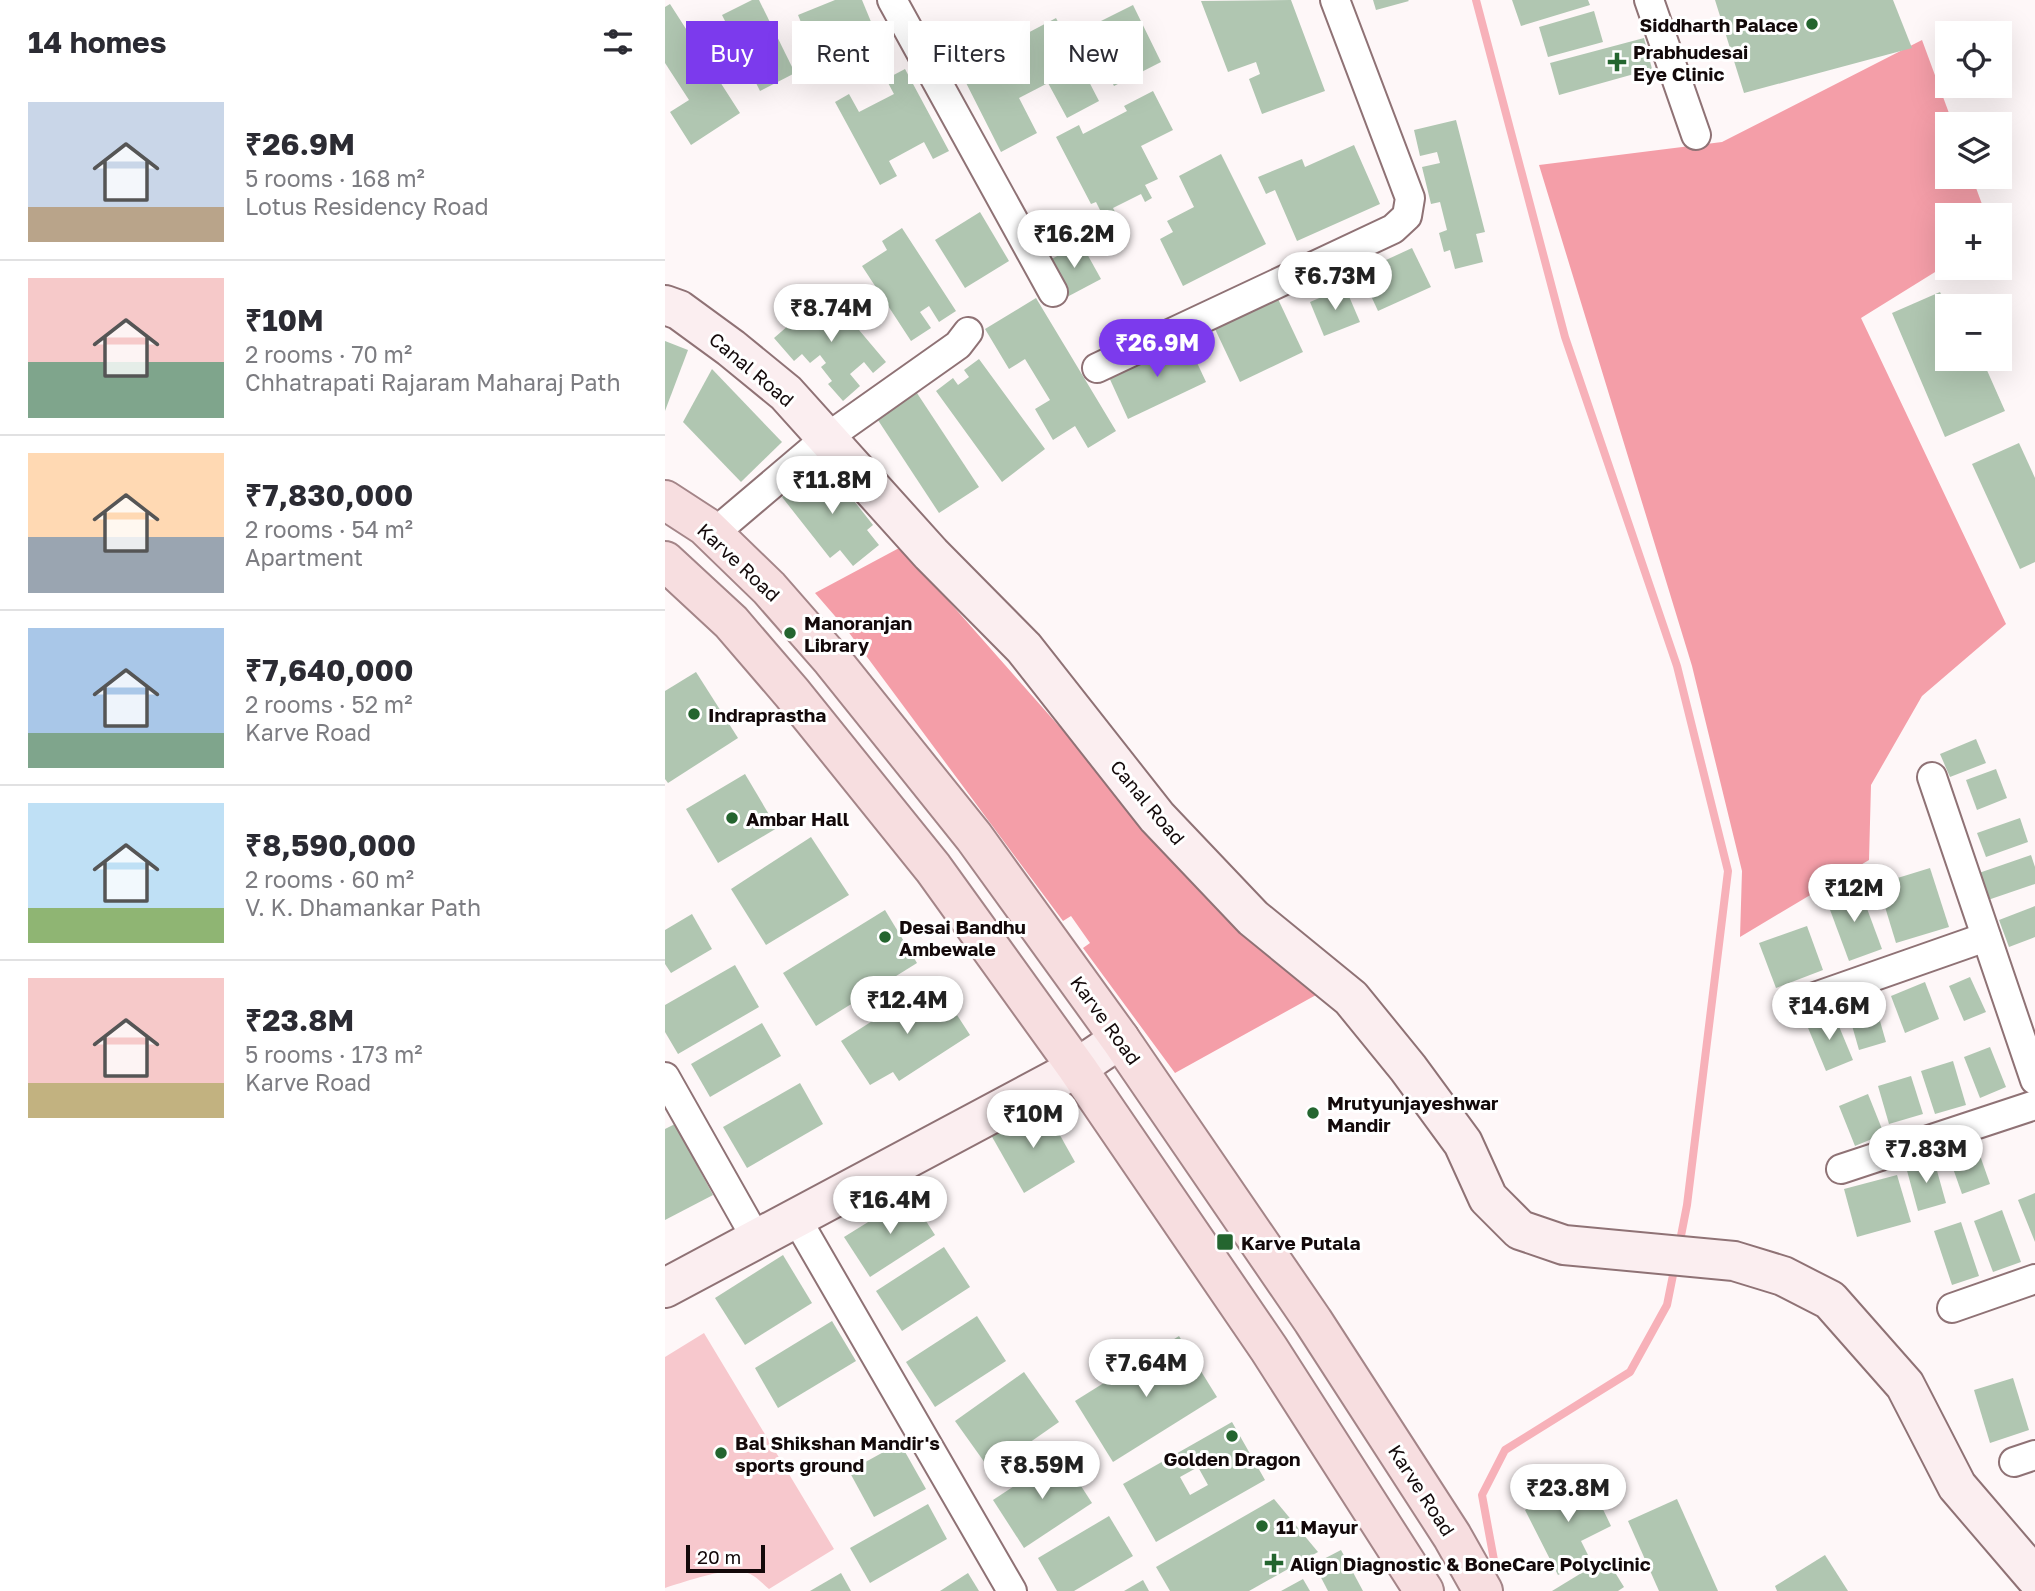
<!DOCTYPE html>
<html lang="en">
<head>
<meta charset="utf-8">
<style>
	body { margin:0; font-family:"Golos Text",sans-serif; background:#f2f2f3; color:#2b2b33; height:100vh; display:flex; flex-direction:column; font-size:26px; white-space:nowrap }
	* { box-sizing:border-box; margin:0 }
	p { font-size:23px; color:#7c7c81 }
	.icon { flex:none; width:38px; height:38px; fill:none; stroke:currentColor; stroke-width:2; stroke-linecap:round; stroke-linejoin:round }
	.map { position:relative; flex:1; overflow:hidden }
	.panel { display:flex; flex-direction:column; background:#fff; width:665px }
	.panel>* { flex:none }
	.hud { position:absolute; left:21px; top:21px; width:665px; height:63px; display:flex; gap:14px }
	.tools { position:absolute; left:1270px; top:21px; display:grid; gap:14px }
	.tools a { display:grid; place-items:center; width:77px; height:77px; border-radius:0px; background:#fff; box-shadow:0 7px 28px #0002; font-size:35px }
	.scale { position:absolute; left:21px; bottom:18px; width:79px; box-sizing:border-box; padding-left:7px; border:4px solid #13090a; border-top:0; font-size:19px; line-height:24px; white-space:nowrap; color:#13090a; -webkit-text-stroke:5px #fff; paint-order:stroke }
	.price { position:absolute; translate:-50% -60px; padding:0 16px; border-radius:24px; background:#fff; color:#222; font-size:23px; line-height:46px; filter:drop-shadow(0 2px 4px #0008) }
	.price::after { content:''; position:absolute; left:50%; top:42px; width:21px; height:16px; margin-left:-10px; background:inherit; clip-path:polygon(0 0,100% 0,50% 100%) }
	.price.on { background:#7c3aed; color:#fff }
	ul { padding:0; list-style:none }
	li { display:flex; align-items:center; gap:21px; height:175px; padding:0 28px }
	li+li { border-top:2px solid #e1e1e2 }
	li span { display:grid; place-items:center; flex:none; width:196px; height:140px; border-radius:0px; color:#555 }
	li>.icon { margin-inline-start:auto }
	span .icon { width:84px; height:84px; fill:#fffc; stroke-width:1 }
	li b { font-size:30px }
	h2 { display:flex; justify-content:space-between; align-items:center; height:84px; padding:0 28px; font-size:30px }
	.tag { padding:0 24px; border-radius:0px; background:#fff; box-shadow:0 7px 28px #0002; font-size:24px; line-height:63px }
	.tag.on { background:#7c3aed; color:#fff }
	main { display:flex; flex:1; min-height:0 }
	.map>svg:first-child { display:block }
</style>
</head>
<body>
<main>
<section class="panel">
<h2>14 homes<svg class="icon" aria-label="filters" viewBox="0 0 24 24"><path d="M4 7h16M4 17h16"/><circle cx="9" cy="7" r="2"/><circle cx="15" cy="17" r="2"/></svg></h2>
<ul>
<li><span style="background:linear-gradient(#c9d6e8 75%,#b9a48a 0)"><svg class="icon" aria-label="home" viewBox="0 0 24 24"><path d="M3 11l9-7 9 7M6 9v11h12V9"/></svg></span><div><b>₹26.9M</b><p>5 rooms · 168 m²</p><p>Lotus Residency Road</p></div></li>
<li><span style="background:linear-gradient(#f6c9c9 60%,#7fa58c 0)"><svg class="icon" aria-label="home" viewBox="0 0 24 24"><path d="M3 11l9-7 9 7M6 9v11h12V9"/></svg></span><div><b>₹10M</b><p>2 rooms · 70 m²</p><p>Chhatrapati Rajaram Maharaj Path</p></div></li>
<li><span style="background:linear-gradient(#ffd9b3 60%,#9aa5b1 0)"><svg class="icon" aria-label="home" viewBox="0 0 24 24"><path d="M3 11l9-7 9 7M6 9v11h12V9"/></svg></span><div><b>₹7,830,000</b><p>2 rooms · 54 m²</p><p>Apartment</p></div></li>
<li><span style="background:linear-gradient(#a9c7e8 75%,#7fa58c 0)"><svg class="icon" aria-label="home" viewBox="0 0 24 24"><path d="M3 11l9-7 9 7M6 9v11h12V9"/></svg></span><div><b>₹7,640,000</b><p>2 rooms · 52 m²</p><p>Karve Road</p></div></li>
<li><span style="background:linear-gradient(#bfe0f5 75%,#8fb573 0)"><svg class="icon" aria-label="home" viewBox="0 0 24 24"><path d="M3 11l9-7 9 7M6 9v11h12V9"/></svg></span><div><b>₹8,590,000</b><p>2 rooms · 60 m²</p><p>V. K. Dhamankar Path</p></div></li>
<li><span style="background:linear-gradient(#f6c9c9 75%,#c2b280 0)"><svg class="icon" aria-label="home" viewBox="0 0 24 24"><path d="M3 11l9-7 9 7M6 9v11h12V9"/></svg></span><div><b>₹23.8M</b><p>5 rooms · 173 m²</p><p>Karve Road</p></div></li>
</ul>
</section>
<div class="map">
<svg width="1370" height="1591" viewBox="0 0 1370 1591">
	<rect width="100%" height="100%" fill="#fef7f8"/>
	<path fill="#f7c8cd" d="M39 1333 169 1549 104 1589C95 1581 88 1573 76 1571 56 1569 19 1582 0 1588V1357Z"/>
	<g fill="#f49ea8">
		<polygon points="1257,40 1288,124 1283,124 1283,177 1307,177 1321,215 1283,215 1283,264 1196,318 1341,624 1257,696 1206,785 1204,860 1075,937 1077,871 1027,666 874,165 1057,142"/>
		<polygon points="236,547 542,894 651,995 510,1073 418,948 425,943 406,916 398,921 182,630 150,593"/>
	</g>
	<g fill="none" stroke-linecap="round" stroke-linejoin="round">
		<g stroke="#f7b1b9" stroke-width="8">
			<polyline points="811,0 900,337 1012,666 1063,871 1022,1205 1014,1246"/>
			<polyline points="829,1560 817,1495 840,1450 965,1372 1002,1305 1010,1265"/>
		</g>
	</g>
	<g fill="#b0c6b1" fill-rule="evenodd">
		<polygon points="87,0 94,0 130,73 95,91 57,15"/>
		<polygon points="170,0 197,0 216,46 156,71 133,15"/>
		<polygon points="626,0 660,91 597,114 584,79 595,74 591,62 563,72 536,1"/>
		<polygon points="708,0 743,0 744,1 711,10"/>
		<polygon points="847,0 923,0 925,5 856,26"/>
		<polygon points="1050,0 1228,0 1247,48 1079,93"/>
		<polygon points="5,4 75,113 26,145 5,112 24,100 0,63 0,7"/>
		<polygon points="468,5 496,62 449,86 441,70 435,73 421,43 424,42 418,30"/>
		<polygon points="929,11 938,42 883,57 874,27"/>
		<polygon points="391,18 434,101 402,118 383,83 354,98 372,133 336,152 294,69 325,53 331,63 362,47 357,36"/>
		<polygon points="979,38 987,69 894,95 885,63"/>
		<polygon points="240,69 284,151 268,159 259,142 224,161 232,176 215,185 170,102 184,94 194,112 229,94 221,79"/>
		<polygon points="488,91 508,130 476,146 493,179 480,185 487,198 480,202 476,194 448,208 452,216 441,222 431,202 426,204 391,137 414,125 418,134 462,111 459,106"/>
		<polygon points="791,120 820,232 811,234 818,262 790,269 785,250 779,252 774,233 782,230 775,202 766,204 757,167 775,163 772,152 755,156 749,130"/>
		<polygon points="689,145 715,204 632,241 610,190 601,194 593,177 637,159 640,167"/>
		<polygon points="556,154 601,244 518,286 495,239 508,232 502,221 529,207 514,176"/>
		<polygon points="315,212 344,261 300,288 270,240"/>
		<polygon points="237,228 291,311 274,322 264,306 255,312 266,328 246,341 197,266 222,250 217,241"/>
		<polygon points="416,243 436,279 402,297 383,261"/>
		<polygon points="747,248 766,287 713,311 695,272"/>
		<polygon points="680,287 695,322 659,336 645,302"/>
		<polygon points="162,292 221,362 208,373 199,362 185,374 195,386 178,401 163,384 167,381 156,367 161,363 155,355 145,363 137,354 129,361 109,338"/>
		<polygon points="1275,292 1280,303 1291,298 1295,306 1283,306 1283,359 1317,359 1340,411 1280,437 1227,313"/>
		<polygon points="371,298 451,431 423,448 410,426 388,440 370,409 385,400 360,359 344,369 320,329"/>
		<polygon points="613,299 638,352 575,382 550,329"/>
		<polygon points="521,339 541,382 463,419 443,375"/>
		<polygon points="0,341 23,350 0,411"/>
		<polygon points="314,359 380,449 337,482 271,391 288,378 293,385 304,377 299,370"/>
		<polygon points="47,369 117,442 76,482 18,422"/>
		<polygon points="246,384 314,487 274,513 207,411"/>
		<polygon points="1354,443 1370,478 1370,562 1355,569 1307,464"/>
		<polygon points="159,463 208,525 202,530 214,545 188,566 175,550 165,558 117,497"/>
		<polygon points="31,672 73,738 3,783 0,779 0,691"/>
		<polygon points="1311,739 1321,763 1285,777 1275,754"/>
		<polygon points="1331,769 1342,798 1312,810 1301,780"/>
		<polygon points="80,774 112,828 53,863 21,809"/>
		<polygon points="1355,818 1363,842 1321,857 1312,833"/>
		<polygon points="146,837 184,895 101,945 66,889"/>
		<polygon points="1366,855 1370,867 1370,884 1320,901 1311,874"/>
		<polygon points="1265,868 1284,927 1231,943 1213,884"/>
		<polygon points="1194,887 1217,949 1184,961 1161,899"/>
		<polygon points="1370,906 1370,937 1344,947 1334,920"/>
		<polygon points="220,910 252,963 151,1026 118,973"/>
		<polygon points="27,914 47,949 6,973 0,964 0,930"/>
		<polygon points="1142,926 1158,970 1111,988 1094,943"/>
		<polygon points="70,965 94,1007 13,1054 0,1032 0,1005"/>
		<polygon points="1305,977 1321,1012 1299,1021 1284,986"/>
		<polygon points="270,981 305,1035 234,1081 228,1072 205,1085 176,1041"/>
		<polygon points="1260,982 1274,1019 1240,1033 1226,996"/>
		<polygon points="1209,1000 1221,1042 1194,1050 1182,1008"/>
		<polygon points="1168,1012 1188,1060 1161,1071 1141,1023"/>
		<polygon points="97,1023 116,1056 45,1097 26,1064"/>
		<polygon points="1325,1047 1341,1087 1315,1098 1299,1057"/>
		<polygon points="1288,1061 1301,1105 1270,1114 1256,1071"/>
		<polygon points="1246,1076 1258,1114 1224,1124 1213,1086"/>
		<polygon points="135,1083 158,1124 82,1168 58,1127"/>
		<polygon points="1203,1094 1219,1134 1190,1146 1174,1106"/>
		<polygon points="362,1114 387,1121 410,1162 359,1193 326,1135"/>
		<polygon points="10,1124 48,1195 0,1220 0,1129"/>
		<polygon points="1312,1147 1325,1184 1297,1194 1284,1157"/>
		<polygon points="1269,1160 1281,1203 1253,1211 1241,1167"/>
		<polygon points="1232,1175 1246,1222 1192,1237 1179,1189"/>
		<polygon points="1370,1193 1370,1242 1353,1200"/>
		<polygon points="245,1196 270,1235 205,1277 179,1237"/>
		<polygon points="1337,1210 1356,1262 1328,1272 1309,1221"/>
		<polygon points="1296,1222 1314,1276 1287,1285 1269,1231"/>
		<polygon points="279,1247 305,1287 237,1331 211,1291"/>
		<polygon points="118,1255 147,1303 80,1345 50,1298"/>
		<polygon points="312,1316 341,1361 270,1407 241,1362"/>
		<polygon points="167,1321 191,1361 113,1408 90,1368"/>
		<polygon points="514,1336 552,1397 448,1462 410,1401"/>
		<polygon points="359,1372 394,1422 325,1470 290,1421"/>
		<polygon points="1348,1378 1364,1430 1325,1443 1309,1390"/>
		<path d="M567 1422 600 1480 491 1542 458 1484ZM533 1467 543 1485 525 1495 515 1477Z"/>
		<polygon points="235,1443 261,1489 209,1517 184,1471"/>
		<polygon points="396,1455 427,1503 359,1548 328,1500"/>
		<polygon points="923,1478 946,1526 916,1541 925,1559 893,1575 860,1510"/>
		<polygon points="609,1499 653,1552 584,1591 505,1591 491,1567"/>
		<polygon points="1012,1499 1053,1591 994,1591 963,1521"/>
		<polygon points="263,1504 282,1539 205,1583 185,1548"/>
		<polygon points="444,1516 468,1556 409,1591 392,1591 373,1558"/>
		<polygon points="676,1550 698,1591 663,1591 649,1564"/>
		<polygon points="1160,1555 1183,1591 1112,1591 1110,1586"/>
		<polygon points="941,1558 959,1587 953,1591 887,1591"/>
		<polygon points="176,1573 186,1591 145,1591"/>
		<polygon points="303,1573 314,1591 275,1591"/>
		<polygon points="638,1579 645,1591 616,1591"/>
		<polygon points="478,1580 484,1591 459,1591"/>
	</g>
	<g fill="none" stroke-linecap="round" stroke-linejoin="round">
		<g stroke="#8f7275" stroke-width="32">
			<g id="street">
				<polyline points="227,0 388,292"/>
				<polyline points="984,0 1031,135"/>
				<polyline points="432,368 728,229 742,216 745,198 670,0"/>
				<polyline points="48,534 160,439 293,345 303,332"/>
				<polyline points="1267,777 1370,1080"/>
				<polyline points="1124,1006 1321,937"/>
				<polyline points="0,1077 91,1238"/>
				<polyline points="1176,1169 1370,1105"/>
				<polyline points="131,1218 347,1591"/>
				<polyline points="1287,1308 1370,1279"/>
				<polyline points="1349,1462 1370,1455"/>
			</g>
		</g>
		<g stroke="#8f7275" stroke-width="42">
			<g id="secondary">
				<polyline points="0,305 14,310 66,348 121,393 266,554 359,648 492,817 588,918 686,998 743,1068 798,1143 823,1198 855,1230 899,1245 1069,1261 1118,1276 1165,1300 1240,1385 1292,1486 1370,1577"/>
				<polyline points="0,1288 412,1068 455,1039"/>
			</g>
		</g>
		<g stroke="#a48588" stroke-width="42">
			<g id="primary">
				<polyline points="0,500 40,526 104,588 167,660 309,837 455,1039 648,1321 787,1536 818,1591"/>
				<polyline points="0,561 66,622 127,693 268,868 412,1068 604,1349 759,1591"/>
			</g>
		</g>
		<use href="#street" stroke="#fff" stroke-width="28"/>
		<use href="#secondary" stroke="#fbeef0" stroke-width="38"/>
		<use href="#primary" stroke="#f7dee0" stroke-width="38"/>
	</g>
	<g fill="#24652f" stroke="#fff" stroke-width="2.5">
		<circle cx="1147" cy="24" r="7"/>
		<path d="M948.5 51.5h7v7h7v7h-7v7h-7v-7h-7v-7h7z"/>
		<circle cx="125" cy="633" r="7"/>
		<circle cx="29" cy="714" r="7"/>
		<circle cx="67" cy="818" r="7"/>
		<circle cx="220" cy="937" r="7"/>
		<circle cx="648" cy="1113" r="7"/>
		<rect x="551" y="1233" width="18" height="18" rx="3.5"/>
		<circle cx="567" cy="1436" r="7"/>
		<circle cx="56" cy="1453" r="7"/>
		<circle cx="597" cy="1526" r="7"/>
		<path d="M605.5 1552.5h7v7h7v7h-7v7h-7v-7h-7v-7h7z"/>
	</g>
	<g text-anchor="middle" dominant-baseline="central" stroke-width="6" stroke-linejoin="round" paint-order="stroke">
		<g font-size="19" font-weight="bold" fill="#13090a" stroke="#fff" text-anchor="start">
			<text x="1133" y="24" text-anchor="end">Siddharth Palace</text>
			<text x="968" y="51">Prabhudesai<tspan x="968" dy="22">Eye Clinic</tspan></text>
			<text x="139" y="622">Manoranjan<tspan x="139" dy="22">Library</tspan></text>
			<text x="43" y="714">Indraprastha</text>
			<text x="81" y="818">Ambar Hall</text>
			<text x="234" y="926">Desai Bandhu<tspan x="234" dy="22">Ambewale</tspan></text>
			<text x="662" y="1102">Mrutyunjayeshwar<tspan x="662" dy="22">Mandir</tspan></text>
			<text x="576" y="1242">Karve Putala</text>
			<text x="70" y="1442">Bal Shikshan Mandir's<tspan x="70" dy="22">sports ground</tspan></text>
			<text x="567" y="1458" text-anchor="middle">Golden Dragon</text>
			<text x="611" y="1526">11 Mayur</text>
			<text x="625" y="1563">Align Diagnostic &amp; BoneCare Polyclinic</text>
		</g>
		<g font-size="19" fill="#13090a" stroke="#fff">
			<text transform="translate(87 369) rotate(40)">Canal Road</text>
			<text transform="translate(74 562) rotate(43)">Karve Road</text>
			<text transform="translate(483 802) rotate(50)">Canal Road</text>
			<text transform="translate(441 1020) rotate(54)">Karve Road</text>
			<text transform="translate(757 1490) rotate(57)">Karve Road</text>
		</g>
	</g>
</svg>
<div class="tools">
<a><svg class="icon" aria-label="locate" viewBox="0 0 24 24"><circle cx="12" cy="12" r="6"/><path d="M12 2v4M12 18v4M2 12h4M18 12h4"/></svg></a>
<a><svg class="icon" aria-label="layers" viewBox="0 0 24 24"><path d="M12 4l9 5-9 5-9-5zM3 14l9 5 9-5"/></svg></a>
<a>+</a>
<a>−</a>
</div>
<div class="scale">20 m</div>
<b class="price" style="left:409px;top:270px">₹16.2M</b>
<b class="price" style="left:670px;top:312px">₹6.73M</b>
<b class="price" style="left:166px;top:344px">₹8.74M</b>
<b class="price on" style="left:492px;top:379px">₹26.9M</b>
<b class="price" style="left:167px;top:516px">₹11.8M</b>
<b class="price" style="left:1189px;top:924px">₹12M</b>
<b class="price" style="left:242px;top:1036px">₹12.4M</b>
<b class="price" style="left:1164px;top:1042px">₹14.6M</b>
<b class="price" style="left:368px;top:1150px">₹10M</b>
<b class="price" style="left:1261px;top:1185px">₹7.83M</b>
<b class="price" style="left:225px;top:1236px">₹16.4M</b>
<b class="price" style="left:481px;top:1399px">₹7.64M</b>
<b class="price" style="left:377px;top:1501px">₹8.59M</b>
<b class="price" style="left:903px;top:1524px">₹23.8M</b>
<div class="hud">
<a class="tag on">Buy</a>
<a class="tag">Rent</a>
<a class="tag">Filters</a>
<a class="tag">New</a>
</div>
</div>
</main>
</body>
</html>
